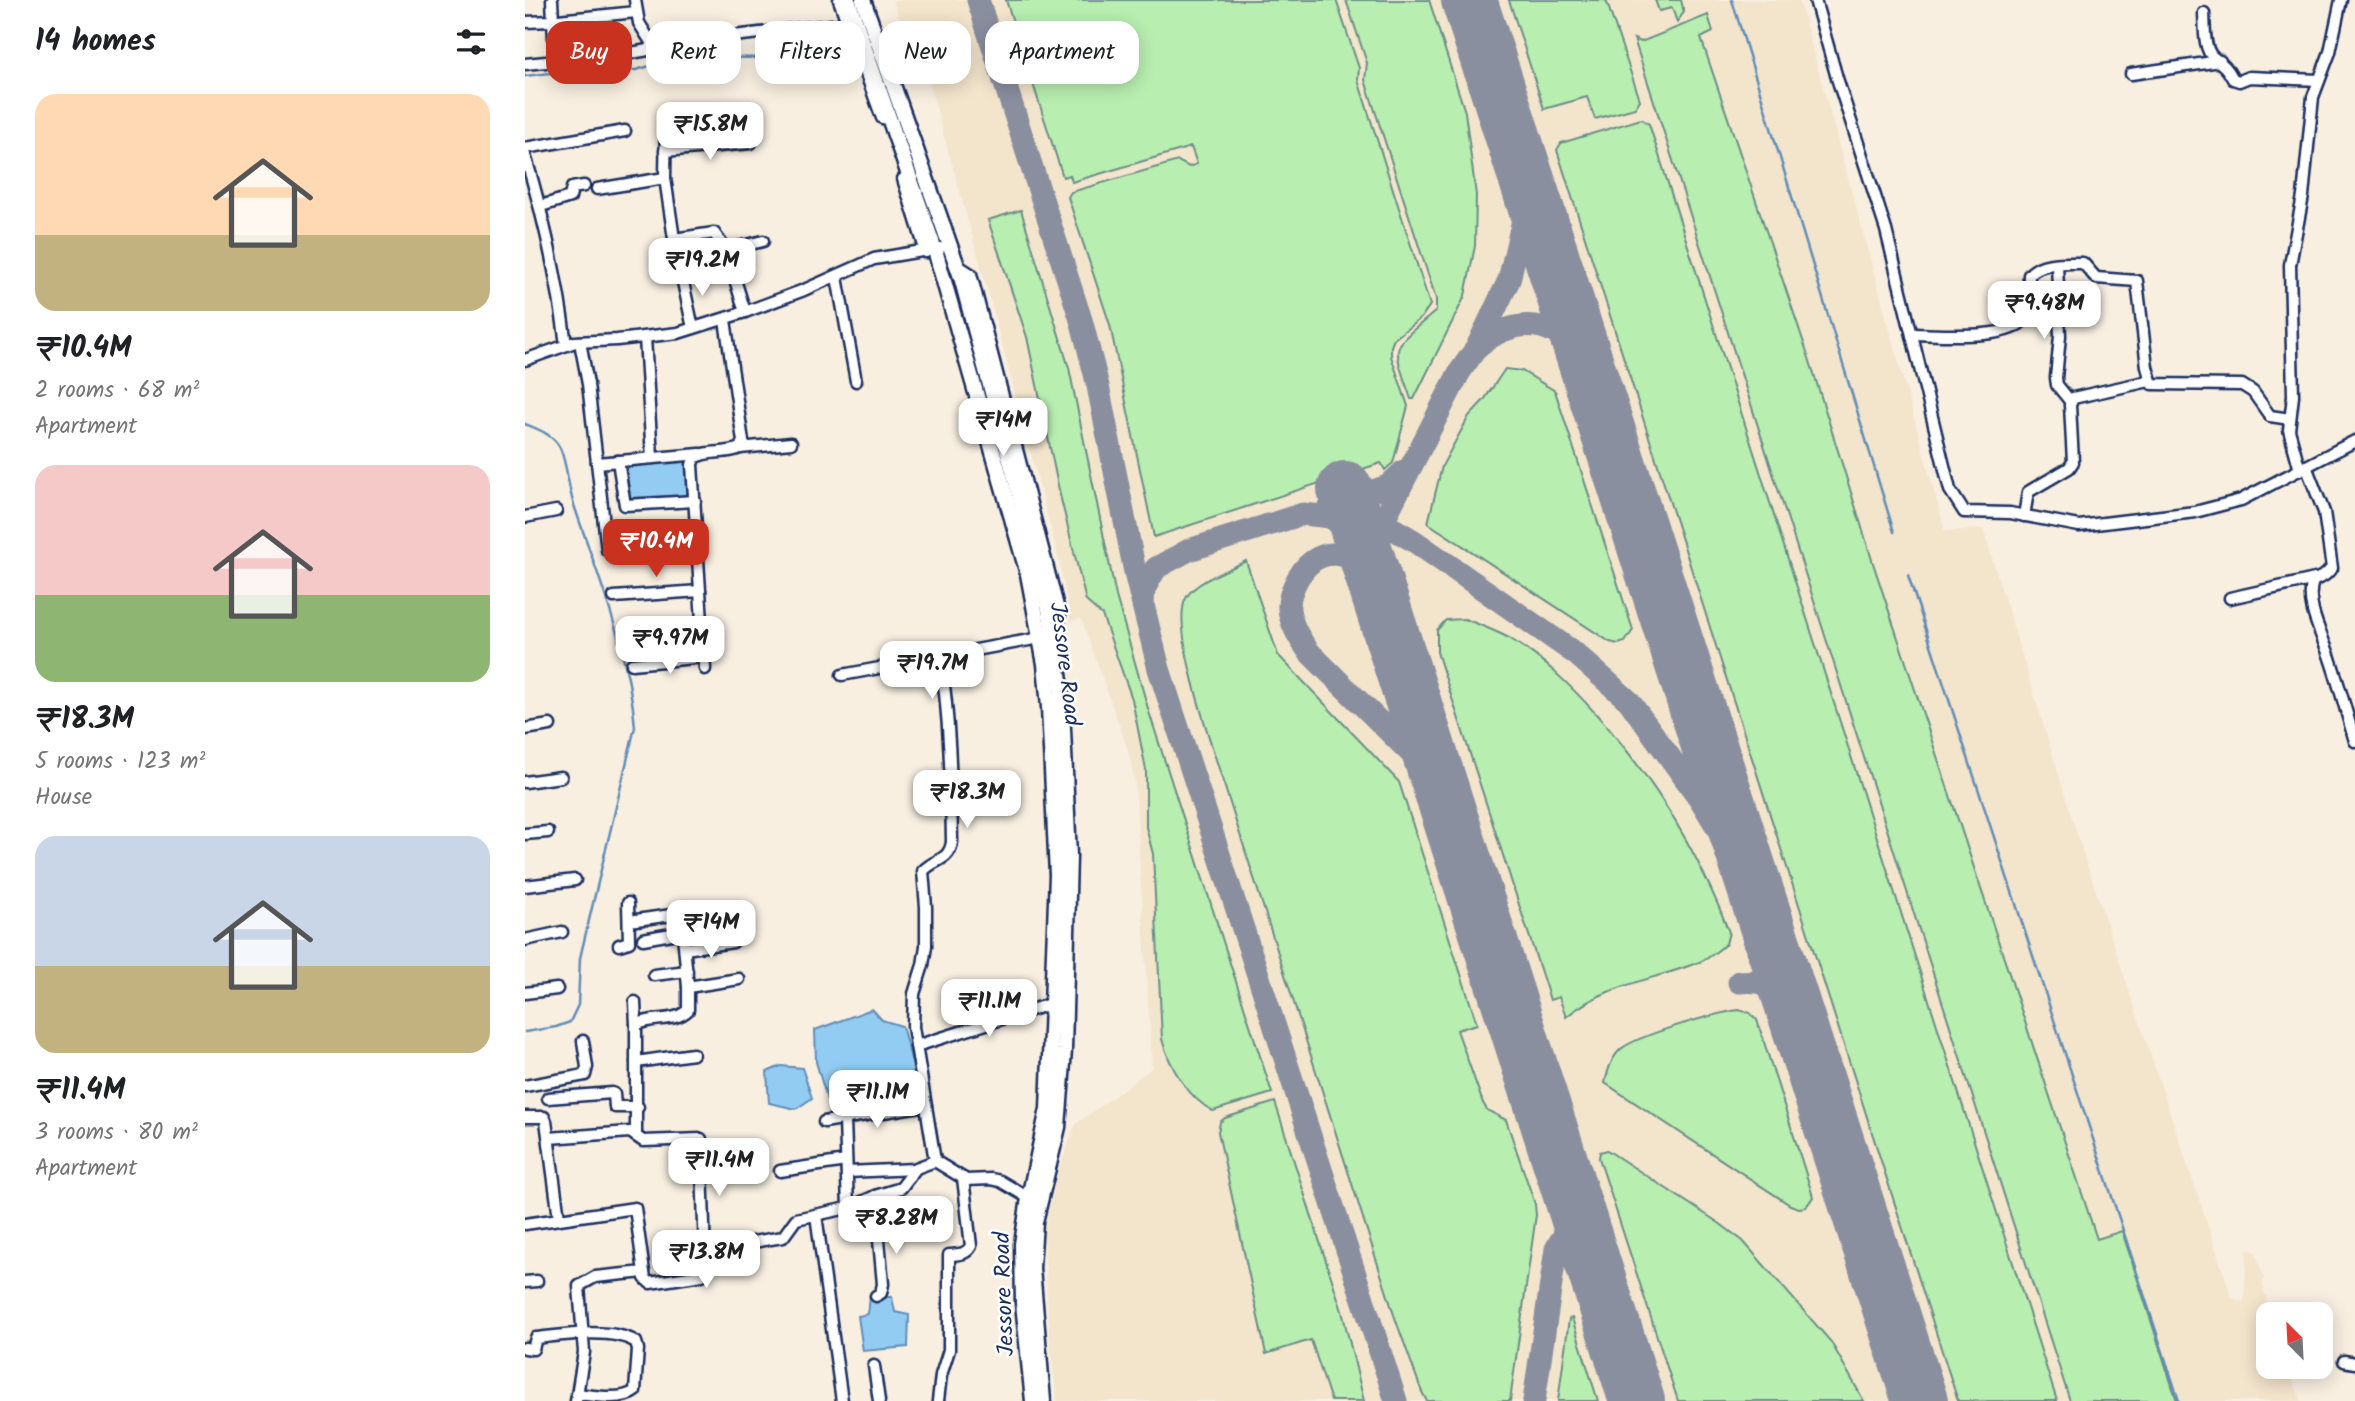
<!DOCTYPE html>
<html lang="en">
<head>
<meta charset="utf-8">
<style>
	body { margin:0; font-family:Kalam,sans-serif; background:#f2f2f2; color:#202124; height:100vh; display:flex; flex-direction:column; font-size:26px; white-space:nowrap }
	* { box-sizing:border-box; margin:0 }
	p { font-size:23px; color:#757577 }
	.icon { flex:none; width:38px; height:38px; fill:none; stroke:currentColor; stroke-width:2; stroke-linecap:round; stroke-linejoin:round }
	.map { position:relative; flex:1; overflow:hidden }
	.drawer { display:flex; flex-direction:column; background:#fff; width:525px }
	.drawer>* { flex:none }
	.top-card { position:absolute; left:21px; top:21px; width:665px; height:63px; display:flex; gap:14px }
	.needle { width:46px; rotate:336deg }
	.tools { position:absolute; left:1731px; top:1302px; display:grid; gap:14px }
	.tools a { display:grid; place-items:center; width:77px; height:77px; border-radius:14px; background:#fff; box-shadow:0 4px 18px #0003; font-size:35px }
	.price { position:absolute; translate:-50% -60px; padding:0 16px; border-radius:14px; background:#fff; color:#222; font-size:23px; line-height:46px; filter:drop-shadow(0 2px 4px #0008) }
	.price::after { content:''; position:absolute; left:50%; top:42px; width:21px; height:16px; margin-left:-10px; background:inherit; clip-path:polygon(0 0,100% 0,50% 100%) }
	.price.on { background:#c8321e; color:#fff }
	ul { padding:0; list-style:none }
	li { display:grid; align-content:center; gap:14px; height:371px; padding:0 35px }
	li span { display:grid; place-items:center; height:217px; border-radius:21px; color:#555 }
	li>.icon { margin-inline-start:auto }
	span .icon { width:126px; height:126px; fill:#fffc; stroke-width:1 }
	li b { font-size:30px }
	h2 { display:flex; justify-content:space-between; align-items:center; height:84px; padding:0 35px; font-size:30px }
	.pill { padding:0 24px; border-radius:21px; background:#fff; box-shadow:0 4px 18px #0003; font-size:24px; line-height:63px }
	.pill.on { background:#c8321e; color:#fff }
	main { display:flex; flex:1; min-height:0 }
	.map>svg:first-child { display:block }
</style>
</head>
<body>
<main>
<section class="drawer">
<h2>14 homes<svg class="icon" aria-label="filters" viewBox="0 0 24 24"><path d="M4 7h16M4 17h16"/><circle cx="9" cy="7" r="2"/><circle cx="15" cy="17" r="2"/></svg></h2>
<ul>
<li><span style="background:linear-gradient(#ffd9b3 65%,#c2b280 0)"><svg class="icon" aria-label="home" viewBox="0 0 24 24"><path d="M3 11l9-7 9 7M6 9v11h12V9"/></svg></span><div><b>₹10.4M</b><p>2 rooms · 68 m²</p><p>Apartment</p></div></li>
<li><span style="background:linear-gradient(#f6c9c9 60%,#8fb573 0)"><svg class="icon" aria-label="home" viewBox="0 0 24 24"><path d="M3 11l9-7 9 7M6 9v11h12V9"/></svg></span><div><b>₹18.3M</b><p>5 rooms · 123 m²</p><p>House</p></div></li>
<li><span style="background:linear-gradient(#c9d6e8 60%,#c2b280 0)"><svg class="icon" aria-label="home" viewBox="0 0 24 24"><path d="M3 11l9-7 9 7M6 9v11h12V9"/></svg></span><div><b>₹11.4M</b><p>3 rooms · 80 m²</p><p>Apartment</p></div></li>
</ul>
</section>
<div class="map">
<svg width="1830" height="1401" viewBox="0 0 1830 1401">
	<rect width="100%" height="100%" fill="#f8efe1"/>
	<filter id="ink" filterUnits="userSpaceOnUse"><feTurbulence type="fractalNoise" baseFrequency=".0143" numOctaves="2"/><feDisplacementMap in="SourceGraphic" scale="14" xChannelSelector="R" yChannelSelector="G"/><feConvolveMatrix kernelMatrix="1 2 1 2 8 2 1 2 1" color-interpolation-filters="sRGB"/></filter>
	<g filter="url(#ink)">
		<polygon fill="#f3e4cc" points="368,0 1274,0 1420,531 1458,529 1557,850 1707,1298 1719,1302 1722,1250 1730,1251 1739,1279 1737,1284 1743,1303 1739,1305 1743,1315 1743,1367 1763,1367 1776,1401 532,1401 524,1333 519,1233 533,1171 551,1124 627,1068 610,783 603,750 556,618 546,621 534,560 466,303 400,68 380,34"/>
		<g fill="#b8eeb0" stroke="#6a8e87" stroke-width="2">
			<polygon points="481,0 811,0 834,68 833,80 905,305 896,318 869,339 866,346 866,356 883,406 868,463 860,470 856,463 629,537 585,325 543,197 546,192 653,161 664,167 672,164 666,147 547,182 545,175 538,177"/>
			<path d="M821 0H904L940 112 951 195 950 246 940 296 889 399H886C866 341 865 350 911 311V299L840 80 842 63Z"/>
			<polygon points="984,0 1081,0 1115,100 1110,108 1070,119 1062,97 1019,109"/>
			<polygon points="1130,0 1156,0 1159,12 1152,22 1147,8 1134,11"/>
			<polygon points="1183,15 1188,32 1176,38 1284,358 1348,563 1572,1239 1597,1231 1652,1401 1545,1401 1109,39 1116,42"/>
			<polygon points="1116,119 1124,124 1532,1401 1433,1401 1032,150 1036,143"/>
			<path d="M496 210 544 368 591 596 624 712 747 1093 688 1111C663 1098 644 1066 637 1039L628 854 621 827V770L607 699 577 615 561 601 535 495 502 337 463 220Z"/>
			<polygon points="980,369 997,371 1030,391 1108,630 1100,642 1093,644 1085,642 903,523 917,466 944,416 959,400"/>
			<path d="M721 561 753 655 874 782 952 1024 932 1030 958 1103 962 1110 981 1120 1010 1204 1011 1215 985 1401H902L897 1392 870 1318 687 747C678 718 647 623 661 598 669 582 705 569 721 561Z"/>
			<path d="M940 619C955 625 971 631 984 638 1018 658 1046 686 1072 715 1129 779 1173 851 1204 932L1201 944C1194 949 1187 956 1179 960 1131 981 1083 982 1041 1017L1034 997 1025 1000 912 652V630L921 620Z"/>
			<path d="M1214 1010 1225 1013 1232 1020 1286 1190 1288 1197 1281 1207 1274 1208 1265 1205 1080 1083C1083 1070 1086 1058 1096 1049 1113 1035 1191 1013 1214 1010Z"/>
			<polygon points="750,1102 817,1311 839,1401 806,1401 786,1340 741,1354 693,1132 695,1122 700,1118"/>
			<polygon points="1082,1150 1194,1223 1218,1241 1306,1342 1339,1401 1153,1401 1074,1158 1075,1152"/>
			<polygon points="1047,1318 1073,1401 1033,1401 1044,1319"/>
		</g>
		<g fill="#92ccf2" stroke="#628db7" stroke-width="2">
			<polygon points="161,459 166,498 103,504 99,463"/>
			<polygon points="347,1009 357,1020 377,1026 391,1077 302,1099 291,1062 290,1030"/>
			<polygon points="256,1066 277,1068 287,1098 271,1109 244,1103 242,1072"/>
			<polygon points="345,1297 367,1297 370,1312 384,1315 383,1347 338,1351 333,1316 343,1314"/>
		</g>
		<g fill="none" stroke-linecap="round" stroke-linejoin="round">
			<g stroke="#628db7" stroke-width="2.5">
				<polyline points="1207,0 1369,532"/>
				<polyline points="0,76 49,70 111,70 156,57 242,58 316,51"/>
				<path d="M0 424C12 429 28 434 35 448 42 463 43 488 49 505 73 577 104 650 110 727L55 958 53 1005 45 1022 31 1027 0 1032"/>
				<polyline points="1383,575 1654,1401"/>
			</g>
			<g stroke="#8a8fa0" stroke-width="23">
				<polyline points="453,0 557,323 573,386 611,577 634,669 871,1401"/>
				<path d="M952 347C992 314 1030 319 1060 361"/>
				<polyline points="813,503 863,486 879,471"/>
				<polyline points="804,506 831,507 889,541 1051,654 1104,701 1175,799 1208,853 1240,917"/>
				<path d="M853 587C835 552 796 539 773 578 768 587 763 598 764 609 766 626 775 640 785 653L893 760 913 784 928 824"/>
				<path d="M854 590C851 567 850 548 856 525L934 373 952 347 984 280 998 220 1000 197 996 161"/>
				<polyline points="618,603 619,589 631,568 664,550 778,514 805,517 829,533 847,570"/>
				<path d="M1214 982C1242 979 1255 988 1270 1010"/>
				<path d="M1009 1401 1031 1249 1036 1240C1061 1238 1062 1254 1072 1274"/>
			</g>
			<g stroke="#8a8fa0" stroke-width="56">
				<polyline points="944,0 1395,1401"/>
				<polyline points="820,489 1112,1401"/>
			</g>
			<g stroke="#1b2f5e" stroke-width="15">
				<g id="minor">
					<polyline points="27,0 30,61"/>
					<polyline points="110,0 114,23 131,50"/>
					<polyline points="314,0 357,118"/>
					<polyline points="1290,0 1312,78 1361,230 1425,490 1439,512 1485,513 1554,526 1670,512 1716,500 1830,441"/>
					<path d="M1679 13C1680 26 1678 50 1689 58 1698 64 1703 69 1708 79L1714 81 1724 77 1794 80"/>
					<polyline points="33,20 111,12"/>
					<polyline points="0,22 28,21"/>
					<polyline points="0,64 95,55 190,38 316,24 328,15"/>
					<polyline points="1606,74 1695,61"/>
					<polyline points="141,114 140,178 149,239 189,233 201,250"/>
					<polyline points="0,148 100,131"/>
					<polyline points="140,151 226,143"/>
					<path d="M0 155C19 218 33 280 41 345"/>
					<polyline points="378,179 401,252"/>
					<polyline points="72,189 140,178"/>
					<polyline points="16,206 45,197 47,188 59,186"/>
					<polyline points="1532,264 1535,336 1531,378 1532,385 1545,401"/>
					<polyline points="432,265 446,274 535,614 531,640"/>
					<polyline points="156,273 168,328"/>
					<polyline points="312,277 331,381"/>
					<polyline points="220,312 201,250 238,241"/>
					<path d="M1387 334C1411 334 1486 341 1499 319 1506 308 1503 288 1504 275 1515 261 1541 263 1558 263L1571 278 1612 281 1622 367 1627 384 1717 385 1728 392 1745 416 1765 419"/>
					<polyline points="120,337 127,458"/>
					<polyline points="55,342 63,384 82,550"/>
					<polyline points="0,360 50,342 92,340 153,333 220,312 279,290 349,259 415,248"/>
					<polyline points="215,448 266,443"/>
					<polyline points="93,461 100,505 170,501"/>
					<polyline points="72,463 175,454"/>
					<path d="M1781 466 1799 512 1807 568 1800 575 1788 581C1779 605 1799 638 1806 661 1815 688 1822 715 1830 741"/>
					<polyline points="1775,470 1764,430 1768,396 1765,265 1778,196 1788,97 1805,52 1816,0"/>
					<polyline points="1499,516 1503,492 1544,468 1548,462 1545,405 1548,398 1624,381"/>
					<polyline points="0,517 31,511"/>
					<polyline points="124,553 172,546"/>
					<polyline points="89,597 175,591"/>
					<polyline points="1705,598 1790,579"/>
					<polyline points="100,641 178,635"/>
					<path d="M415 656C425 718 426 780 427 842 424 862 410 858 398 871L401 907V946L398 965 389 994 388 1027 410 1161 441 1180 466 1179 475 1181 504 1198"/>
					<polyline points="107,664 179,657"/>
					<path d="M180 669 167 465 169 458C182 449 201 455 215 448L218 441 200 320"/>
					<polyline points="317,675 515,638"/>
					<polyline points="0,729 25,725"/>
					<polyline points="0,782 36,777"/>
					<polyline points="0,834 23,832"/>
					<polyline points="0,886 50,880"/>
					<polyline points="104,921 203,907"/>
					<polyline points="118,939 158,932"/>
					<polyline points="0,940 37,932"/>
					<polyline points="94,945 104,942 103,903"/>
					<polyline points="160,949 208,942"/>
					<polyline points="129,975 162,971"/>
					<polyline points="163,987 214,979"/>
					<polyline points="0,993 32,989"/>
					<polyline points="110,1002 111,1025"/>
					<polyline points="391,1046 528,1003"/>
					<polyline points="111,1062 168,1054"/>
					<polyline points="0,1086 60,1075 62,1067 58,1041"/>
					<polyline points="23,1098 87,1093 89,1094 90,1107 113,1107"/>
					<polyline points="0,1117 19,1117 21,1121 34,1218"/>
					<polyline points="320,1120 323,1208"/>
					<polyline points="299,1122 401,1105"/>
					<path d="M111 1136V1025C127 1016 150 1023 163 1010V987L156 914"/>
					<polyline points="24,1138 105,1132 118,1141 176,1139 180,1253"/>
					<polyline points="255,1171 321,1161"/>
					<polyline points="322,1172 390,1169"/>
					<polyline points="350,1196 358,1284 356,1293 351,1296"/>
					<polyline points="291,1215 317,1401"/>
					<polyline points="0,1224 110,1208 119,1272 70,1277 54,1286 59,1352 51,1401"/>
					<polyline points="119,1272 120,1278 125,1283 177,1275 181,1269 180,1253 185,1249 258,1237 271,1219 323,1208 350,1196 376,1188 391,1168 410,1161"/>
					<polyline points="0,1282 12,1281"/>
					<path d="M0 1348 8 1349 11 1338C38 1335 87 1327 111 1342L113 1349 110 1391C98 1401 69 1396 53 1394"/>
					<polyline points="1819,1361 1830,1363"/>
					<polyline points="349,1366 354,1401"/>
					<path d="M413 1401 416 1375 424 1350V1255C434 1254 441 1255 446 1246L438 1178"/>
				</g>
			</g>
			<g stroke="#1b2f5e" stroke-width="19">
				<g id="highway">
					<polyline points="323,0 410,250 503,574 520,664 524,707 532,875 523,1109 504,1198 497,1244 498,1303 508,1401"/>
					<polyline points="338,0 436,277 512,560 524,609 536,687 544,856 539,1050 533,1127 510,1222 507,1268 518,1401"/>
				</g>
			</g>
			<use href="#minor" stroke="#fff" stroke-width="10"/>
			<use href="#highway" stroke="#fff" stroke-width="14"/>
		</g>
	</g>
	<g text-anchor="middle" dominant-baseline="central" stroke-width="5" stroke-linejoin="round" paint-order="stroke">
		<g font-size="23" fill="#1b2f5e" stroke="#fff">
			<text transform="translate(539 664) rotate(83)">Jessore Road</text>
			<text transform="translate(480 1294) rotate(-92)">Jessore Road</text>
		</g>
	</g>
</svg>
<div class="tools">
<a><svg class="needle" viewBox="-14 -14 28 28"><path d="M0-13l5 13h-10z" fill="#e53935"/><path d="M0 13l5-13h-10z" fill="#757577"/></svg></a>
</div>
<b class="price" style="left:185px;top:162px">₹15.8M</b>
<b class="price" style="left:177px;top:298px">₹19.2M</b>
<b class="price" style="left:1519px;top:341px">₹9.48M</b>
<b class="price" style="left:478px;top:458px">₹14M</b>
<b class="price on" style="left:131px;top:579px">₹10.4M</b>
<b class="price" style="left:145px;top:676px">₹9.97M</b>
<b class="price" style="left:407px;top:701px">₹19.7M</b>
<b class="price" style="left:442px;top:830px">₹18.3M</b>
<b class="price" style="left:186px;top:960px">₹14M</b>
<b class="price" style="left:464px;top:1039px">₹11.1M</b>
<b class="price" style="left:352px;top:1130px">₹11.1M</b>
<b class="price" style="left:194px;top:1198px">₹11.4M</b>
<b class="price" style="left:371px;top:1256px">₹8.28M</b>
<b class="price" style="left:181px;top:1290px">₹13.8M</b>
<div class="top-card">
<a class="pill on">Buy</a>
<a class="pill">Rent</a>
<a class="pill">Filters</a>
<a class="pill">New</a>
<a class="pill">Apartment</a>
</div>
</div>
</main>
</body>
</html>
